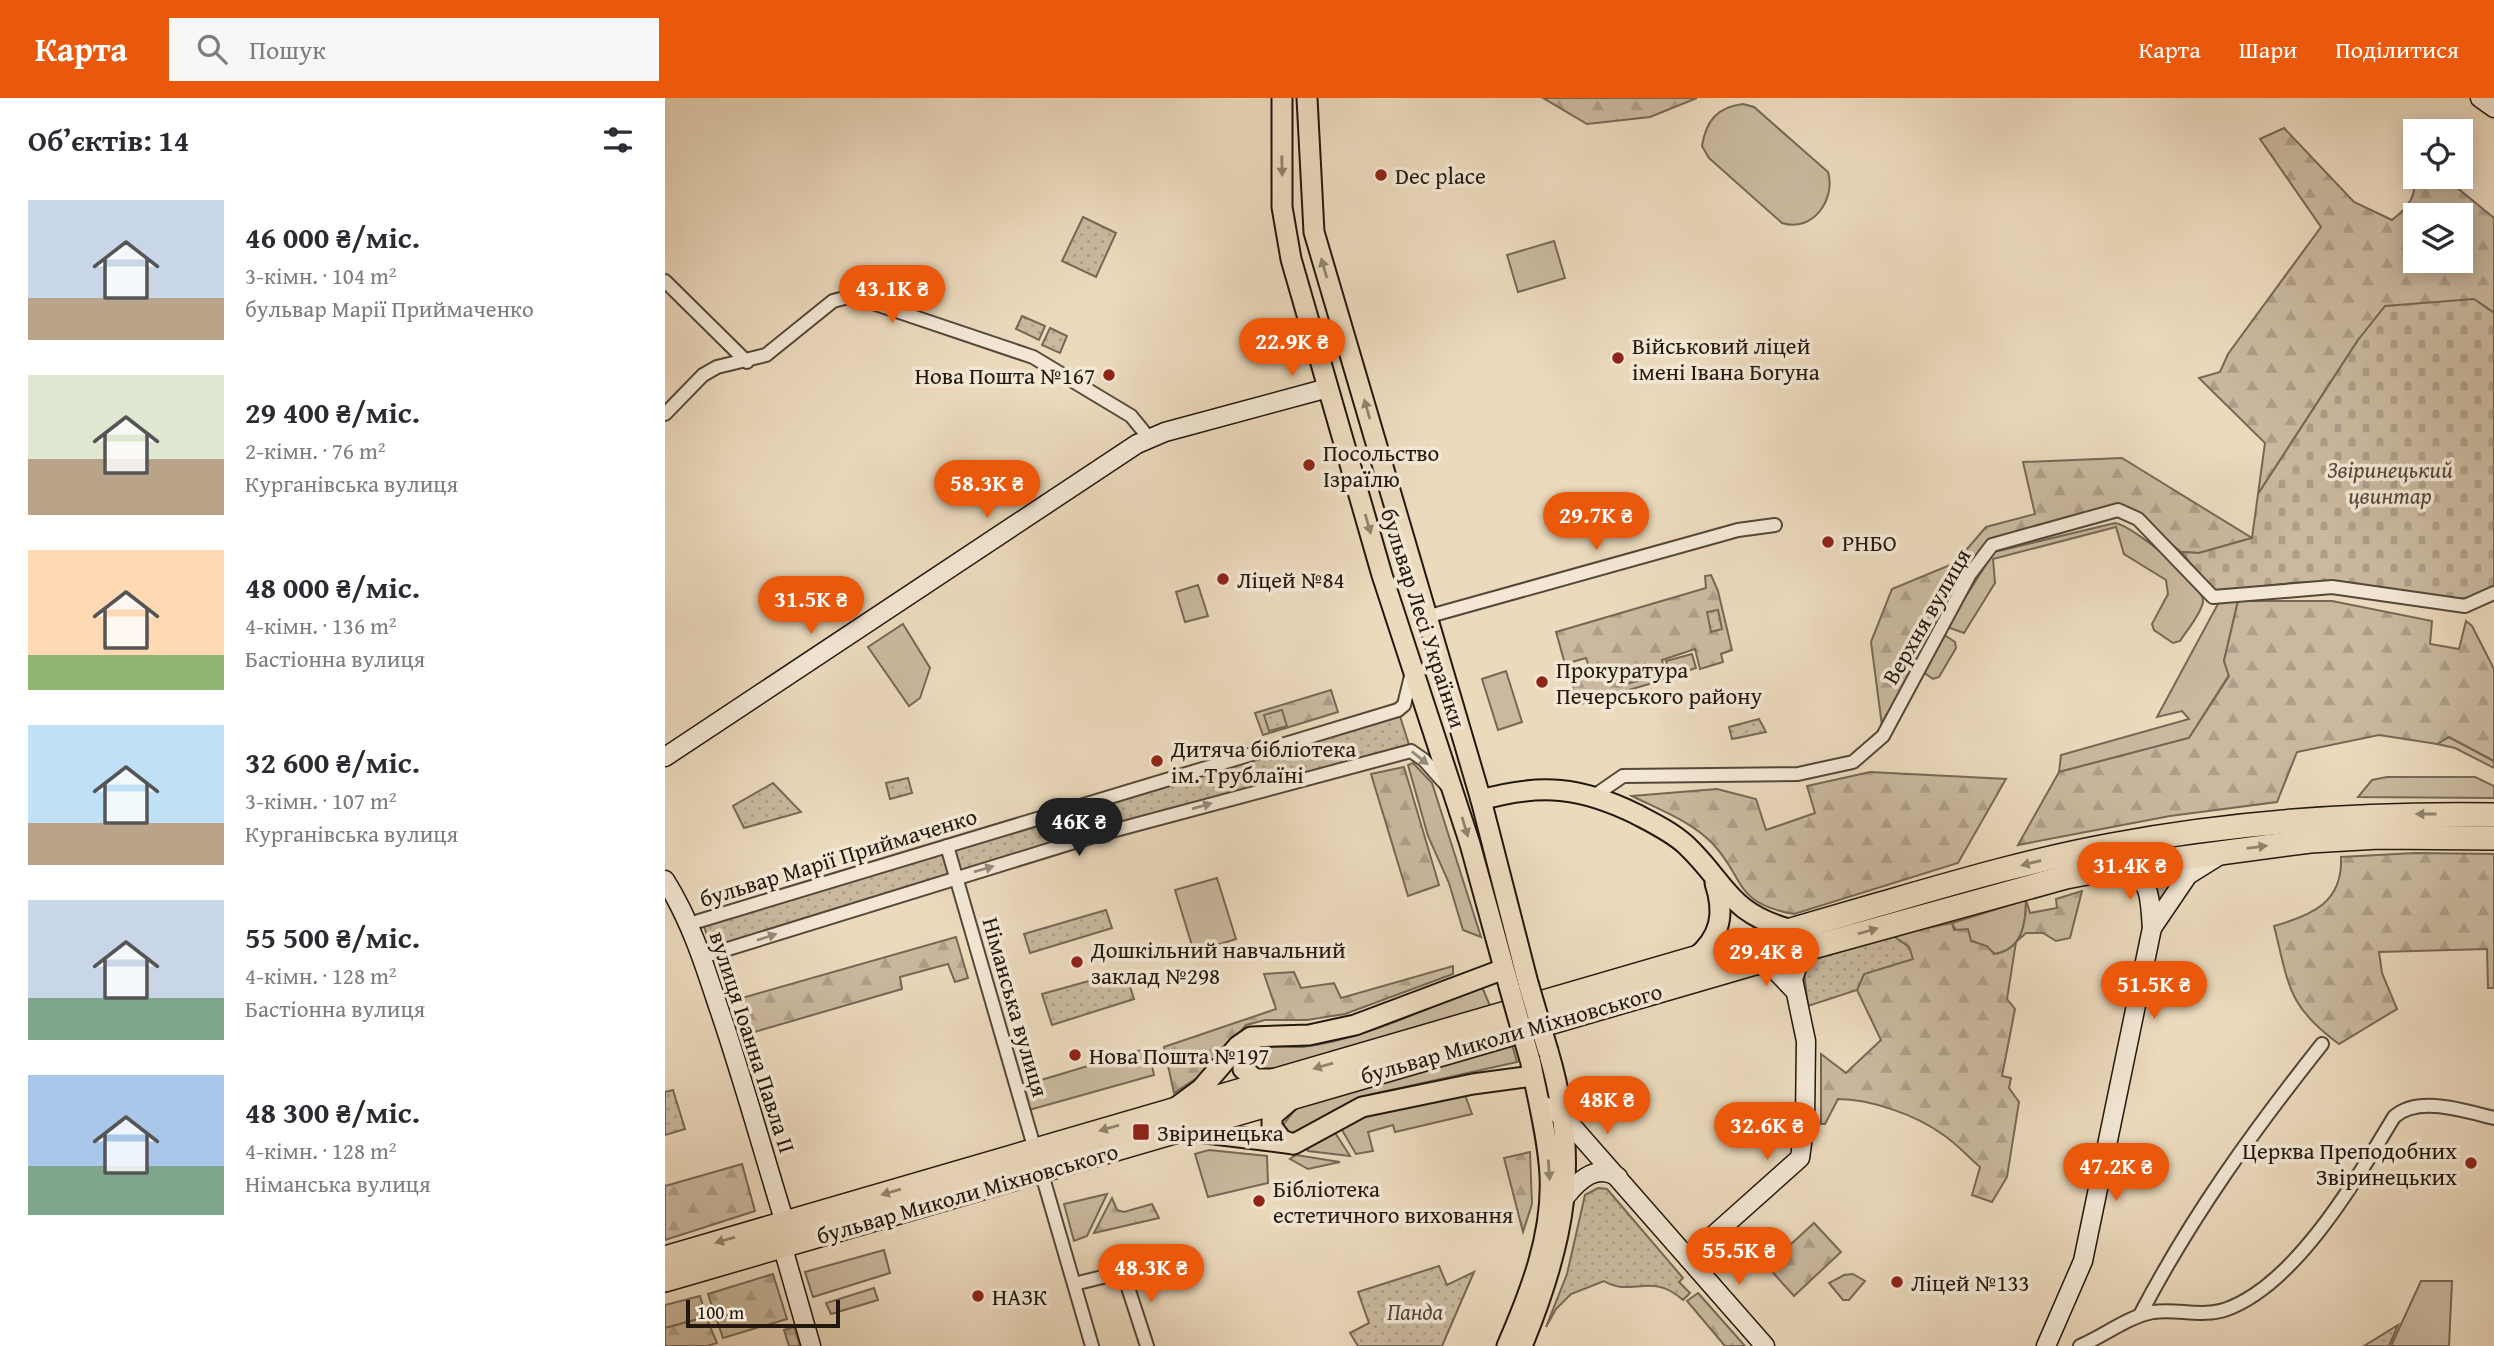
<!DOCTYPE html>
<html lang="uk">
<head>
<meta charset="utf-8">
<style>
	body { margin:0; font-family:"Gentium Book Plus",serif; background:#f7f7f7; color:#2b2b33; height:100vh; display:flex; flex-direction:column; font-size:26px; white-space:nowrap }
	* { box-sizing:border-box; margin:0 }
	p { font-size:23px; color:#7c7c81 }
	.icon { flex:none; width:38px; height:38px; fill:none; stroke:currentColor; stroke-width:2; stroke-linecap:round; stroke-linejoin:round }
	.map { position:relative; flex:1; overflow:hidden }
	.drawer { display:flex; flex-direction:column; background:#fff; width:665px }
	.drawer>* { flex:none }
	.controls { position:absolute; left:1738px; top:21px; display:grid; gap:14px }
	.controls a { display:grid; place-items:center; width:70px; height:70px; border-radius:0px; background:#fff; box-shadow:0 4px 18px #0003; font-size:35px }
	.scale { position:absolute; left:21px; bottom:18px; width:154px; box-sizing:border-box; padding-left:7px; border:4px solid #22180e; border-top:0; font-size:19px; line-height:24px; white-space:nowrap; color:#22180e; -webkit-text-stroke:5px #f3e7d4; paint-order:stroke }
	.price { position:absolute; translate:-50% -60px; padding:0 16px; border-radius:24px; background:#ea580c; color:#fff; font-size:23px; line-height:46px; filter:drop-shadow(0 2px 4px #0008) }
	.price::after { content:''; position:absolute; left:50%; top:42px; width:21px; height:16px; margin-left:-10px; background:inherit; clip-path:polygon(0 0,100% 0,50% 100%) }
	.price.active { background:#222; color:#fff }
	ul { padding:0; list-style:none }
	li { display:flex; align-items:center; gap:21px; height:175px; padding:0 28px }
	li span { display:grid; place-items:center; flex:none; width:196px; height:140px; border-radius:0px; color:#555 }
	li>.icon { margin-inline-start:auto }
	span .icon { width:84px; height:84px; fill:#fffc; stroke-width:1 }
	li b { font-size:30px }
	h2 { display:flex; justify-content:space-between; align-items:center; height:84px; padding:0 28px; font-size:30px }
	header { display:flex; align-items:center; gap:42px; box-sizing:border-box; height:98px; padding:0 35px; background:#ea580c; color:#fff }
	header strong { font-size:33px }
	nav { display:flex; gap:38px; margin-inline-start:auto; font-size:24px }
	.search { width:490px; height:63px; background:#f7f7f7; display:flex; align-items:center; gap:18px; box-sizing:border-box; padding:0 24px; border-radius:0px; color:#7c7c81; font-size:26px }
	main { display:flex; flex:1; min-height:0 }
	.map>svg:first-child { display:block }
</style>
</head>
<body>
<header>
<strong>Карта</strong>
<div class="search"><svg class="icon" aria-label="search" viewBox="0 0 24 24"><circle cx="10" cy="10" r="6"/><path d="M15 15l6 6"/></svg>Пошук</div>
<nav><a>Карта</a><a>Шари</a><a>Поділитися</a></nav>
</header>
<main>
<section class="drawer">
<h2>Об’єктів: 14<svg class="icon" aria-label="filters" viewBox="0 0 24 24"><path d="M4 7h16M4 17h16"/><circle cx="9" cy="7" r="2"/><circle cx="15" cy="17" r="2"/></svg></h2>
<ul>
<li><span style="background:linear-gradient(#c9d6e8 70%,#b9a48a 0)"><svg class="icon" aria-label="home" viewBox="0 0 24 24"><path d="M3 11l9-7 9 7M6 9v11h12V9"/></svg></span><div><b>46 000 ₴/міс.</b><p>3-кімн. · 104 m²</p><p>бульвар Марії Приймаченко</p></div></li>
<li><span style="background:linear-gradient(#dfe7d0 60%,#b9a48a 0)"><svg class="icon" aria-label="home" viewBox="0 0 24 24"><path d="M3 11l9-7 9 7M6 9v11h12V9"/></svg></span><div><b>29 400 ₴/міс.</b><p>2-кімн. · 76 m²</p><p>Курганівська вулиця</p></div></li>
<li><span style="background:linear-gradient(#ffd9b3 75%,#8fb573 0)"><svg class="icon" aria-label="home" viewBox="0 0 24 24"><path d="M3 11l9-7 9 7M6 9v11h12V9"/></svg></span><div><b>48 000 ₴/міс.</b><p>4-кімн. · 136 m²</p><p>Бастіонна вулиця</p></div></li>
<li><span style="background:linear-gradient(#bfe0f5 70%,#b9a48a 0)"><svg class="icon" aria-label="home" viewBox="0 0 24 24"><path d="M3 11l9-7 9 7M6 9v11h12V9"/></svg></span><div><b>32 600 ₴/міс.</b><p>3-кімн. · 107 m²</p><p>Курганівська вулиця</p></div></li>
<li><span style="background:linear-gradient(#c9d6e8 70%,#7fa58c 0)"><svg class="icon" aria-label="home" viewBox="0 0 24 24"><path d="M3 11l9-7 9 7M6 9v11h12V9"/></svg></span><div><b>55 500 ₴/міс.</b><p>4-кімн. · 128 m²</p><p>Бастіонна вулиця</p></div></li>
<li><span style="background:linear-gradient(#a9c7e8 65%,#7fa58c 0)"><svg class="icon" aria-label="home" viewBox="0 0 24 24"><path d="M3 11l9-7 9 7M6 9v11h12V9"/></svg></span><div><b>48 300 ₴/міс.</b><p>4-кімн. · 128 m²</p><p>Німанська вулиця</p></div></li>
</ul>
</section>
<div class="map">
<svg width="1829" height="1248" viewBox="0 0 1829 1248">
	<defs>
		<pattern id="forest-firs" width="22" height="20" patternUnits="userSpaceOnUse" patternTransform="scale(1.75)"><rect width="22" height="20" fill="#cab99f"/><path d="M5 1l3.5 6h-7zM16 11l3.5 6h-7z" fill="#ad9e88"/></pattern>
		<pattern id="cemetery-stones" width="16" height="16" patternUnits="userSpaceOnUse" patternTransform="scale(1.75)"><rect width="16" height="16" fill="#cab99f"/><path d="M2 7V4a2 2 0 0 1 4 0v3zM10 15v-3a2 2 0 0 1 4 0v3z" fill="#ad9e88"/></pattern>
		<pattern id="park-dots" width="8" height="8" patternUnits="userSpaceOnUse" patternTransform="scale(1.75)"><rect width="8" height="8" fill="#cab99f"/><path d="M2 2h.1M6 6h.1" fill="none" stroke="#ad9e88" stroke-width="1.8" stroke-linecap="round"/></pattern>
	</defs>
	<rect width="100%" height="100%" fill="#ecdabd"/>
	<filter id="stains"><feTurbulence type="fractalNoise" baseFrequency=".00286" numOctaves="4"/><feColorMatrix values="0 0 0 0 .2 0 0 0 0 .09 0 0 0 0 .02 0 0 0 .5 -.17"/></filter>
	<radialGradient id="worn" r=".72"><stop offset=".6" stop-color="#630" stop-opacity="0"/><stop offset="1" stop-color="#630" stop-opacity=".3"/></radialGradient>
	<g fill="#cab99f" stroke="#766856" stroke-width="2">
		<path d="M1078 6 1089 9 1163 74C1171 101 1148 135 1117 125L1044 60 1037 48C1041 23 1052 9 1078 6Z"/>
		<polygon points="889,143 900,180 853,194 842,157"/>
		<path d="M1450 425C1467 427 1540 486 1538 504 1536 516 1522 532 1515 543L1508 545 1489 532 1487 526 1503 496 1501 482 1459 456 1451 429 1328 461 1330 485 1299 535 1285 530 1284 525 1329 454Z"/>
		<polygon points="533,487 543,518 520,524 511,494"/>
		<polygon points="1573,503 1559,563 1564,577 1524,640 1394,674 1396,657 1524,621 1517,613 1492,619 1554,504"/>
		<polygon points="238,526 265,570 255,600 244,608 203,549"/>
		<polygon points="1281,538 1290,544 1291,550 1274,579 1268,581 1261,576 1258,568 1276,539"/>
		<polygon points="1027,556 1031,570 1005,578 1001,563"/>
		<polygon points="841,573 857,624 833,632 817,581"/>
		<polygon points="1784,639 1829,663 1829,670 1790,650 1772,646"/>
		<polygon points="748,665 767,685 816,839 798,832 784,785 763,738 743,667"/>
		<polygon points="1722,679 1810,679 1829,688 1829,700 1693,699 1707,682"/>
		<polygon points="1520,769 1491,814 1484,775"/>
		<polygon points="552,780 571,841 529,854 510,792"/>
		<path d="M1361 802C1361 826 1357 852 1330 856 1317 843 1294 843 1287 825Z"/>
		<path d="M817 889 826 910 596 975 587 967 591 954C604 945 622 950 638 949 699 941 760 911 817 889Z"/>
		<polygon points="846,943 852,964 704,997 644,1035 626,1037 618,1027 633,1008"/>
		<polygon points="483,950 489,977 364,1012 356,988"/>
		<polygon points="800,997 807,1016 730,1034 728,1027 703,1034 708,1053 691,1056 674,1027 691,1019"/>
		<polygon points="667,1030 685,1058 643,1053 640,1047"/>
		<polygon points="544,1052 602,1058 603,1085 543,1099 530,1056"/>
		<polygon points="631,1057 675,1064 643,1071 625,1061"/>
		<polygon points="442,1096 422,1138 409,1143 399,1106"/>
		<polygon points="219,1152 225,1175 148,1199 140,1174"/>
		<polygon points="1188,1176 1200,1183 1184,1202 1178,1202 1164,1185 1179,1177"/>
		<polygon points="1756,1183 1787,1183 1784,1248 1726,1248"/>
		<polygon points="209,1190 213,1202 166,1216 161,1205"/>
		<polygon points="35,1198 41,1219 0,1230 0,1207"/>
	</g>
	<g fill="url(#forest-firs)" stroke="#766856" stroke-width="2" fill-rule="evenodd">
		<polygon points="878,0 1032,0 985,19 922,26"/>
		<path d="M1619 30 1689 104 1727 122C1750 105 1757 87 1739 64L1740 49 1750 47V79H1779L1829 120V215L1809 201 1693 242 1593 396 1600 345 1534 280 1555 274 1563 256 1656 129 1595 41ZM1750 117H1796V163H1750Z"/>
		<polygon points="1457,360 1587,440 1534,455 1516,454 1466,413 1324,445 1217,628 1206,544 1227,491 1290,465 1321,429 1370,416 1358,364"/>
		<polygon points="1046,477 1053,493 1067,552 1056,556 1058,564 1035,571 1030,551 997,562 1001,581 913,607 906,584 927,577 921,560 900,566 891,534 1041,490 1040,478"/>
		<polygon points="1573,503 1667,503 1767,523 1765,546 1794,551 1801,523 1807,528 1829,571 1829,663 1784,639 1772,646 1714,637 1632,654 1612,704 1505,718 1353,747 1394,674 1524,640 1564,578 1559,563"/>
		<polygon points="666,592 673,614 598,637 590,615"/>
		<polygon points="739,669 774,787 743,798 706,676"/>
		<path d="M1205 674 1341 681 1293 765 1129 816C1067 805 1081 780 1047 745 1026 723 993 711 967 698L1052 691 1091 701 1101 732 1150 715 1142 688Z"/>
		<path d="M1750 755 1829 756V890H1823L1822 851 1714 854 1717 875 1732 911 1674 946C1622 908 1624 887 1609 828 1648 817 1678 804 1676 759Z"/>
		<path d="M1417 793 1405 840 1391 843 1378 835H1361L1351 844 1342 901 1350 911 1337 978 1346 980 1344 990 1354 1004 1342 1079 1327 1104 1307 1097 1315 1069C1302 1058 1291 1045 1277 1036 1251 1017 1205 1001 1173 1001L1160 1026H1156V956L1181 975 1216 942 1192 892 1199 876 1227 837 1287 825 1289 832 1303 831 1306 843 1322 848 1329 856C1357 852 1361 826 1361 802L1365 815 1392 810 1391 801Z"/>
		<polygon points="291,839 303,880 290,884 283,866 235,879 237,891 79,937 73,919 81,917 77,900"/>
		<polygon points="788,868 788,876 680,916 642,922 600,922 581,927 541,974 509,995 499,949 611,911 599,876 629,874 636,890 669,885 676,900"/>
		<polygon points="865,1054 867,1106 858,1134 839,1060"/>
		<polygon points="77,1066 90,1113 0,1142 0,1088"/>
		<polygon points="447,1100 452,1112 459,1114 487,1106 494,1120 429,1135"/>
		<polygon points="1149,1125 1176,1154 1129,1198 1102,1168"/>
		<polygon points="108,1176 122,1221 58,1240 43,1196"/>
		<polygon points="1033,1195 1080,1248 1060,1248 1022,1203"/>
		<polygon points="41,1219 52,1245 42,1248 0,1248 0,1230"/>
		<polygon points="129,1229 135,1248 124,1248 119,1232"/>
	</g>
	<path fill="url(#cemetery-stones)" stroke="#766856" stroke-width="2" d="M1809 201 1829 215V490C1786 517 1720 485 1672 484 1632 482 1589 490 1549 493L1516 454 1534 455 1587 440 1593 396 1693 242 1720 208Z"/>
	<g fill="url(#park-dots)" stroke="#766856" stroke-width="2">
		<polygon points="418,119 451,135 431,179 397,163"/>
		<polygon points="357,218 380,228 374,242 351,231"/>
		<polygon points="385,230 402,238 395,255 377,247"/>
		<polygon points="1053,512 1057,531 1046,534 1042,514"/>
		<polygon points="980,566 984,580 953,588 949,575"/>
		<polygon points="617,612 622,628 604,633 599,617"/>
		<polygon points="733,612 746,653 574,698 48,856 37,822"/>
		<polygon points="1094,621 1101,634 1067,641 1064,629"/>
		<polygon points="243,680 247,695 225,701 221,685"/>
		<polygon points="108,685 136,714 79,730 68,708"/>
		<polygon points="441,812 447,830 365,855 359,836"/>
		<polygon points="1227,837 1244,849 1248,861 1199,876 1192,892 1143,908 1139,874 1143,862"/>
		<polygon points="460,873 469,901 387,927 377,896"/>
		<polygon points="8,992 20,1031 0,1037 0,994"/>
		<path d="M933 1090 942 1091 1018 1180 1014 1184 1025 1195 1018 1202C986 1173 966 1200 939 1183L906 1196 891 1211 881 1229 902 1176 920 1097Z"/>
		<polygon points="774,1168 782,1187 809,1174 777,1248 693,1248 685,1235 704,1225 693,1194"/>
		<polygon points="1733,1227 1724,1248 1699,1248"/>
	</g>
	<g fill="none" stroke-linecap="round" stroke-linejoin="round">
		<g stroke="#54483a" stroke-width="16">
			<g id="street">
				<polyline points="0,183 82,264"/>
				<polyline points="0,316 38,277 52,269 101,257 168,203 187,198 368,259 466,318 484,340"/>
				<polyline points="761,519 1073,432 1110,427"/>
				<polyline points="929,698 958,678 1133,676 1188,664 1218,638 1305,476 1327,447 1453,412 1473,421 1548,499 1667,489 1800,508 1829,495"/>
				<polyline points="282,748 370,1052"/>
				<polyline points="24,826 733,612 739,607 747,574"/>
				<polyline points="37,859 432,737 746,653 759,662 783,689"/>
				<polyline points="376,1073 427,1248"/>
				<polyline points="409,1186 458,1174 482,1248"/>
				<path d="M1475 1217C1526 1119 1588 1033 1657 946"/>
				<path d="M1415 1248C1439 1238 1462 1219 1488 1214 1512 1210 1537 1220 1562 1211 1632 1185 1692 1080 1729 1019 1753 997 1800 1013 1829 1020"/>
			</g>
		</g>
		<g stroke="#22180e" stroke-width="21">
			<g id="secondary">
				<polyline points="1815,0 1829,10"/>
				<polyline points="0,659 472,346 500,334 663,290"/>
				<path d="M0 782C24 820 38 862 52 905 77 977 97 1051 120 1125"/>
				<polyline points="1487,830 1523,777 1555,757"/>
				<polyline points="1090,865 1111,873 1128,891"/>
				<polyline points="874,1005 899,1019 1100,1248"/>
				<path d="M901 1098C914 1082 932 1065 953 1079"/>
				<polyline points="118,1150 146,1248"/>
				<polyline points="1023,1160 1135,1060 1140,1023 1141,943 1128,881 1139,851"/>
				<path d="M1381 1248 1418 1163 1487 830C1484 799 1488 784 1458 768"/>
			</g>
		</g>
		<g stroke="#22180e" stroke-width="23">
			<g id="primary">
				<polyline points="617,0 617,109 626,161 717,477 805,746 844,888"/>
				<polyline points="642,0 649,134 816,702 863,885"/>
				<path d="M816 702C876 685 916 689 971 716 988 725 1007 734 1021 747 1063 787 1063 815 1127 832"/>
				<path d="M1030 860C1056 839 1060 815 1050 785"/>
				<polyline points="588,942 578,957 578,971 590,981 609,981"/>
				<polyline points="513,1008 536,991 573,948 586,939 644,937 690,927 839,871"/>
				<polyline points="524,1033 629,1046 697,1009 808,986 868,978"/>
				<polyline points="628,1046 617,1042 607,1029 607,1018 628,1000"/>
				<path d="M842 1248C865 1195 888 1137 885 1077 883 1040 873 1002 866 966"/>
				<path d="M857 1248C900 1144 916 1063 883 953"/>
			</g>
		</g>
		<g stroke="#22180e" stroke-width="26">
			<g id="highway">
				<path d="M0 1160 1205 809C1285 786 1365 762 1447 747 1574 723 1701 715 1829 717"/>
				<polyline points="0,1182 1090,865 1401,779 1458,768 1645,743 1714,739 1829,740"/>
			</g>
		</g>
		<use href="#street" stroke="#f3e7d4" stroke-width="12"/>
		<use href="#secondary" stroke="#f3e7d4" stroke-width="18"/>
		<use href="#primary" stroke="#ecdabd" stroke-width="19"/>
		<use href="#highway" stroke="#ecdabd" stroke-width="23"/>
		<g stroke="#22180e" stroke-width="23" stroke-linecap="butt">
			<g id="primary-bridge">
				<polyline points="863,885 883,953"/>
				<polyline points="844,888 865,962"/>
			</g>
		</g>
		<use href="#primary-bridge" stroke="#ecdabd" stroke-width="19"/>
	</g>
	<defs><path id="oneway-solid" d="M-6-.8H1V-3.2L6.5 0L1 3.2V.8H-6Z" transform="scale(1.75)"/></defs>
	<g fill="#91836e">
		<use href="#oneway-solid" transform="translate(617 68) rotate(89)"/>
		<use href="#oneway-solid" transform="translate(659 170) rotate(-106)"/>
		<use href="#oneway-solid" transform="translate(702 311) rotate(-106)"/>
		<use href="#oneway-solid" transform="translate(703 426) rotate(74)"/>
		<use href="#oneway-solid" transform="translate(1761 716) rotate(180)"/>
		<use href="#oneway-solid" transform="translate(800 729) rotate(73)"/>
		<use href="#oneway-solid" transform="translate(1592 749) rotate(-7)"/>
		<use href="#oneway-solid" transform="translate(1366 765) rotate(166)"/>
		<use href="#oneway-solid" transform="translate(1203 833) rotate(-16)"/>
		<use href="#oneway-solid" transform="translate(658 968) rotate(164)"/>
		<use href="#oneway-solid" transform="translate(444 1030) rotate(164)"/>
		<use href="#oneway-solid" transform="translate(884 1072) rotate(86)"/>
		<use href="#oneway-solid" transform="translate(226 1094) rotate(164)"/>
		<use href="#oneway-solid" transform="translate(60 1142) rotate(164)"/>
	</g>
	<g fill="#958a7b">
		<use href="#oneway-solid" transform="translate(755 660) rotate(39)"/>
		<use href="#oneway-solid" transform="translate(537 708) rotate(-16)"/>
		<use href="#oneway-solid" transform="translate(319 771) rotate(-16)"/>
		<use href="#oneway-solid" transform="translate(102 839) rotate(-18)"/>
	</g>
	<g fill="#8f2418" stroke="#f3e7d4" stroke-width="2.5">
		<circle cx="716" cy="77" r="7"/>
		<circle cx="953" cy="260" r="7"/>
		<circle cx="444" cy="277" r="7"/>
		<circle cx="644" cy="367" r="7"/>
		<circle cx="1163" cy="444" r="7"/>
		<circle cx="558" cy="481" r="7"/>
		<circle cx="877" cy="584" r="7"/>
		<circle cx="492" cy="663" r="7"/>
		<circle cx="412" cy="864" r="7"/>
		<circle cx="410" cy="957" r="7"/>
		<rect x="467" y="1025" width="18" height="18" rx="3.5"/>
		<circle cx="1806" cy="1065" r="7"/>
		<circle cx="594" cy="1103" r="7"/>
		<circle cx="1232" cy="1184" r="7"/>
		<circle cx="313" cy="1198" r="7"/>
	</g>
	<g text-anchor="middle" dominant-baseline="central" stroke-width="7" stroke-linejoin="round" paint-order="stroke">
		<g font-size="23" fill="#22180e" stroke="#f3e7d4" text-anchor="start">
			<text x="730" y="77">Dec place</text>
			<text x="967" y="247">Військовий ліцей<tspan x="967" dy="26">імені Івана Богуна</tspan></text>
			<text x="430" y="277" text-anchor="end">Нова Пошта №167</text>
			<text x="658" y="354">Посольство<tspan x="658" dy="26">Ізраїлю</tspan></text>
			<text x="1177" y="444">РНБО</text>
			<text x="572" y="481">Ліцей №84</text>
			<text x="891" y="571">Прокуратура<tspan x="891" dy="26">Печерського району</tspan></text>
			<text x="506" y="650">Дитяча бібліотека<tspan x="506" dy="26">ім. Трублаїні</tspan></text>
			<text x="426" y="851">Дошкільний навчальний<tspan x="426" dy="26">заклад №298</tspan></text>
			<text x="424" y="957">Нова Пошта №197</text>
			<text x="492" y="1034">Звіринецька</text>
			<text x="1792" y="1052" text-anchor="end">Церква Преподобних<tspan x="1792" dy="26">Звіринецьких</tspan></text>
			<text x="608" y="1090">Бібліотека<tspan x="608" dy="26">естетичного виховання</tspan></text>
			<text x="1246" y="1184">Ліцей №133</text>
			<text x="327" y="1198">НАЗК</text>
		</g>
		<g font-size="23" font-style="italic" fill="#54483a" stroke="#f3e7d4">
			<text x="1725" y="371">Звіринецький<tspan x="1725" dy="26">цвинтар</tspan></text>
			<text x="750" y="1213">Панда</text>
		</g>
		<g font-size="23" fill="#22180e" stroke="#f3e7d4">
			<text transform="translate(1261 518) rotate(-60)">Верхня вулиця</text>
			<text transform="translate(759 520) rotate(72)">бульвар Лесі Українки</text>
			<text transform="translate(173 759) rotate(-17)">бульвар Марії Приймаченко</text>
			<text transform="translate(351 909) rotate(74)">Німанська вулиця</text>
			<text transform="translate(846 935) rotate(-16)">бульвар Миколи Міхновського</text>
			<text transform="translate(88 944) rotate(72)">вулиця Іоанна Павла II</text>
			<text transform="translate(302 1095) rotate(-16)">бульвар Миколи Міхновського</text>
		</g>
	</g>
	<rect width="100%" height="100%" filter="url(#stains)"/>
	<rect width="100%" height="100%" fill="url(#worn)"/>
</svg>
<div class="controls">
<a><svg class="icon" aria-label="locate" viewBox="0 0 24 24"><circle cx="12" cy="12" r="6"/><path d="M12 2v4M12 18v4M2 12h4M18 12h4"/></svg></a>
<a><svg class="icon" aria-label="layers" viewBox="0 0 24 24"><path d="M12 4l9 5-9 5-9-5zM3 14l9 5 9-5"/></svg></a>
</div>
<div class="scale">100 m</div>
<b class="price" style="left:227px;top:227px">43.1K ₴</b>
<b class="price" style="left:627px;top:280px">22.9K ₴</b>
<b class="price" style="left:322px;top:422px">58.3K ₴</b>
<b class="price" style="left:931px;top:454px">29.7K ₴</b>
<b class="price" style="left:146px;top:538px">31.5K ₴</b>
<b class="price active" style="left:414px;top:760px">46K ₴</b>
<b class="price" style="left:1465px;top:804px">31.4K ₴</b>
<b class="price" style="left:1101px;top:890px">29.4K ₴</b>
<b class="price" style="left:1489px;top:923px">51.5K ₴</b>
<b class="price" style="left:942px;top:1038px">48K ₴</b>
<b class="price" style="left:1102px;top:1064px">32.6K ₴</b>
<b class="price" style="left:1451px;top:1105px">47.2K ₴</b>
<b class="price" style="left:1074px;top:1189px">55.5K ₴</b>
<b class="price" style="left:486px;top:1206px">48.3K ₴</b>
</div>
</main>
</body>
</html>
